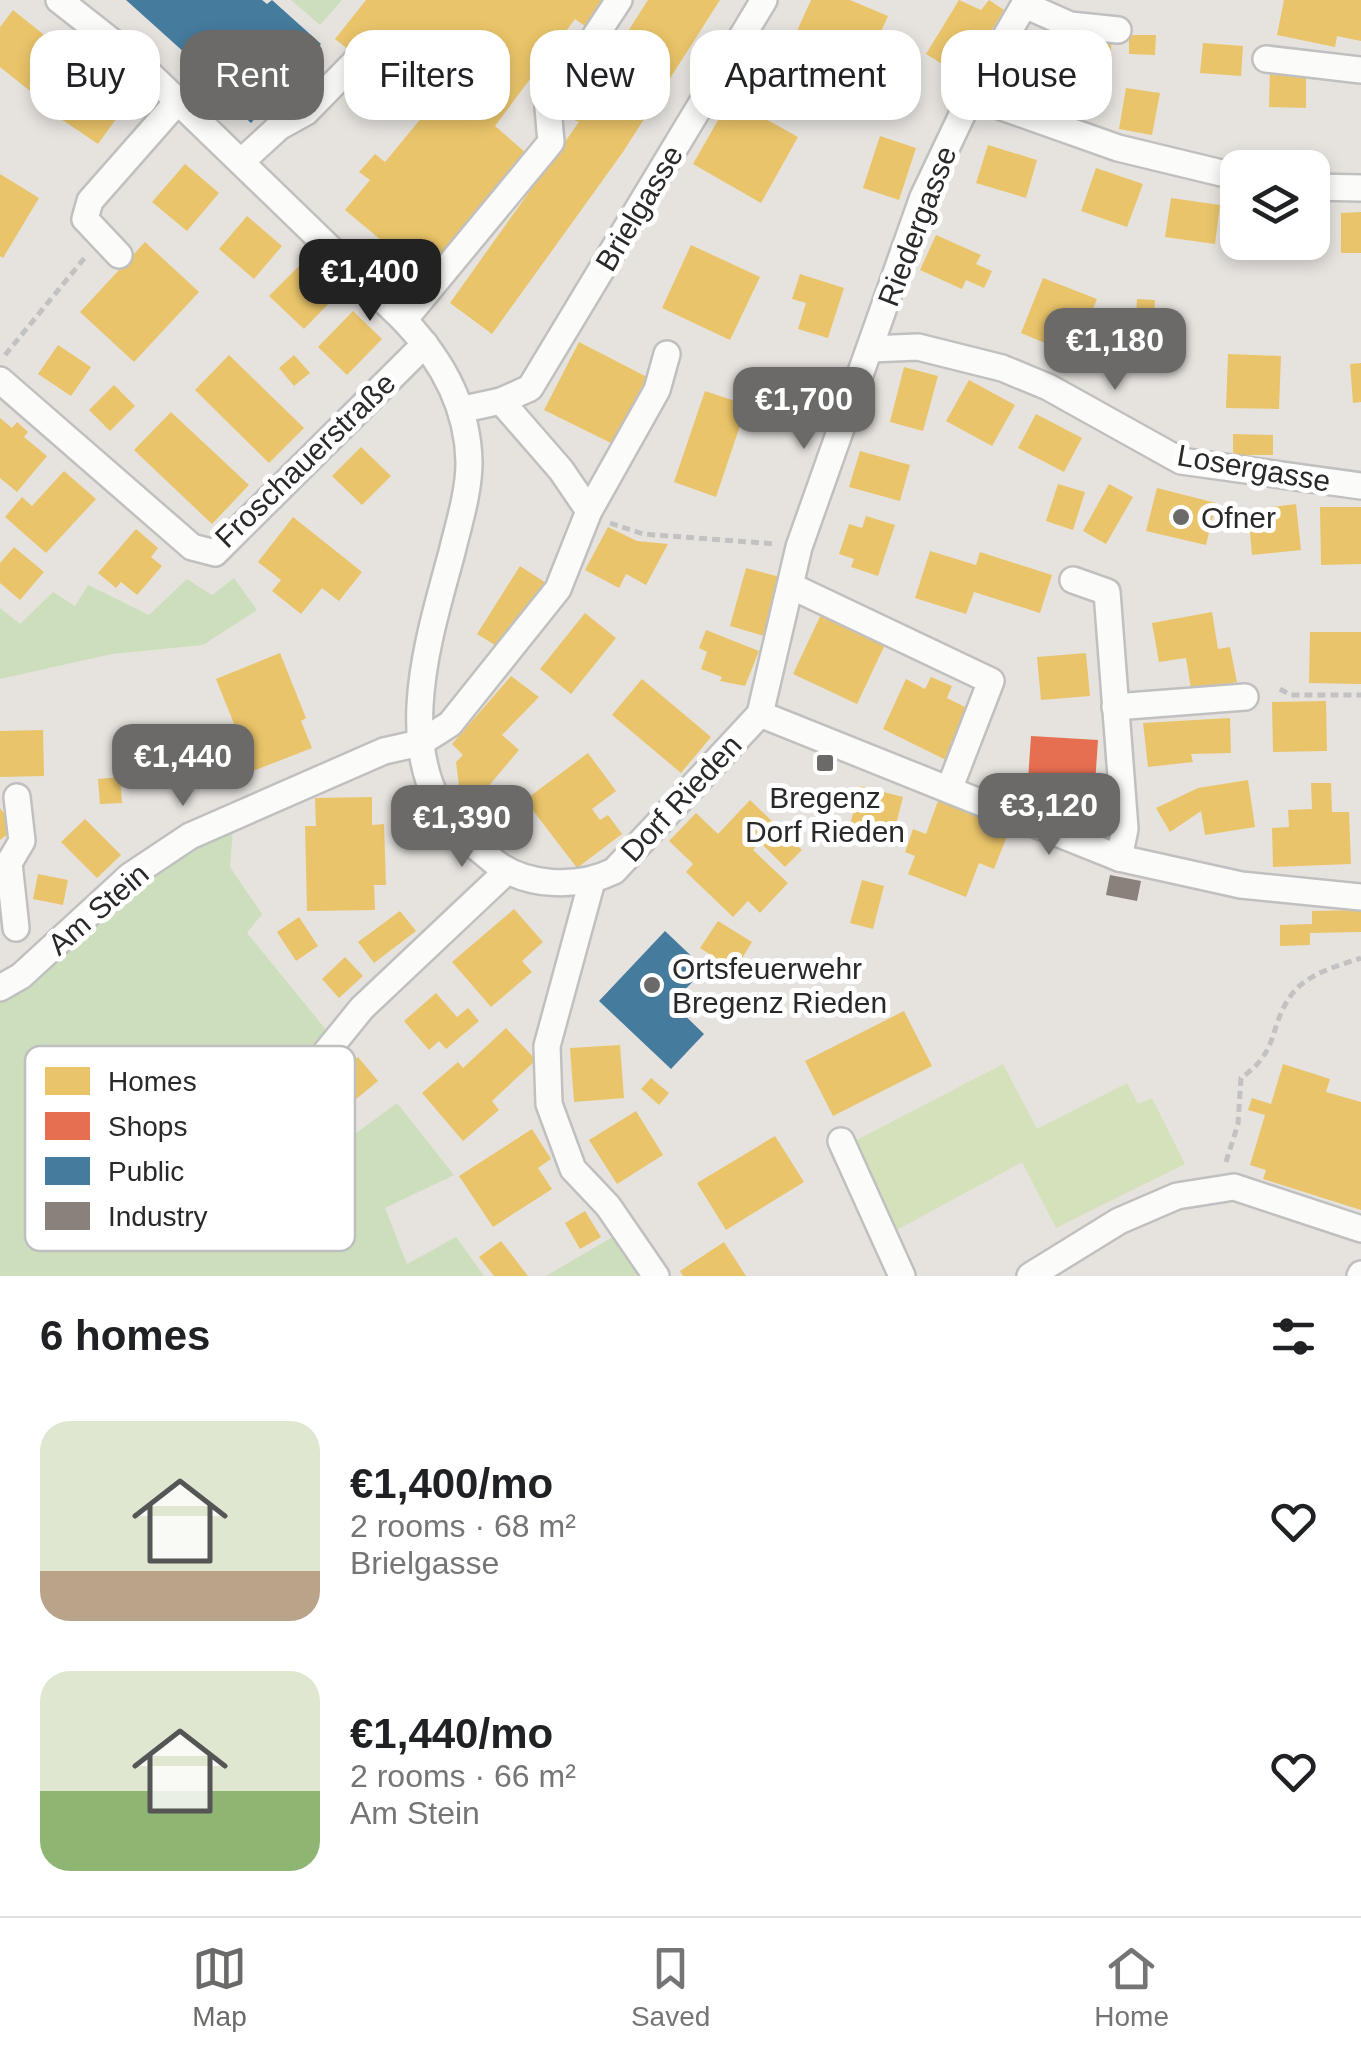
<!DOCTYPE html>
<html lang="en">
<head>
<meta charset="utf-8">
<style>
	body { margin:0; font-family:Arial,sans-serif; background:#f6f6f6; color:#202124; height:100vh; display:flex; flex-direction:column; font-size:38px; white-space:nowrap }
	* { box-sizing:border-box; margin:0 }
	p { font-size:32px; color:#757577 }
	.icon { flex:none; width:55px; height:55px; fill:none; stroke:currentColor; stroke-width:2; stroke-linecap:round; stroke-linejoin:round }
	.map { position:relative; height:1276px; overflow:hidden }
	.details { display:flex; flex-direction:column; background:#fff; flex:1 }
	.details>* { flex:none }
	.top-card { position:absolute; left:30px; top:30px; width:1302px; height:90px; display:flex; gap:20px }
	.tools { position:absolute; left:1220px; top:150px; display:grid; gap:20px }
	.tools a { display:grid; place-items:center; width:110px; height:110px; border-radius:20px; background:#fff; box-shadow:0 5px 15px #0003; font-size:50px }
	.price { position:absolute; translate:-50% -85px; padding:0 22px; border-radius:20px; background:#6b6a69; color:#fff; font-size:32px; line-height:65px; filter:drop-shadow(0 2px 5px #0008) }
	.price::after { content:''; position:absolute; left:50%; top:60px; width:30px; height:22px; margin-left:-15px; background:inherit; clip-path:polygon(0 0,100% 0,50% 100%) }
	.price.active { background:#222; color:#fff }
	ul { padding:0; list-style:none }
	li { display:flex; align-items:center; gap:30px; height:250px; padding:0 40px }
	li span { display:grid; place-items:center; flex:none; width:280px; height:200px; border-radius:30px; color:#555 }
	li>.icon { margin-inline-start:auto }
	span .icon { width:120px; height:120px; fill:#fffc; stroke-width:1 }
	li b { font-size:42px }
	h2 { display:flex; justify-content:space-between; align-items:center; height:120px; padding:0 40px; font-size:42px }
	.pill { padding:0 35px; border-radius:30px; background:#fff; box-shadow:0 5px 15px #0003; font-size:35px; line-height:90px }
	.pill.active { background:#6b6a69; color:#fff }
	.tabs { display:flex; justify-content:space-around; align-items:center; height:140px; border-top:2px solid #e0e0e0; background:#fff; font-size:28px; color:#757577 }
	.tabs a { display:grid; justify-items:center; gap:5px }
	.tabs .active { color:#6b6a69 }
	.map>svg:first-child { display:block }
</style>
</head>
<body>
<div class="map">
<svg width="1361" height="1276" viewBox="0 0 1361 1276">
	<rect width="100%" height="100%" fill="#e6e3df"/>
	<g fill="#ccdebc">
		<polygon points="291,0 342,0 320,25"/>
		<polygon points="234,578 257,610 203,645 112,654 0,679 0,608 20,624 53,592 75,606 88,585 149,615 187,579 212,595"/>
		<polygon points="233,828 230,867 262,914 247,933 332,1037 269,1103 310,1167 397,1103 454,1175 385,1208 407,1264 456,1237 484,1276 0,1276 0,1000 61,959 151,877"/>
		<polygon points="623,1231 648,1276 546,1276"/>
	</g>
	<polygon fill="#d5e1ba" points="1003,1064 1037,1129 1127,1083 1138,1104 1152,1098 1185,1164 1056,1228 1022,1162 895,1231 849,1144"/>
	<g fill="#e9c46a">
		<polygon points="366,0 607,0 585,26 575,19 495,126 526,153 424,276 345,210 370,180 359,172 375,154 385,162 433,104 421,94 415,102 335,39"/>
		<polygon points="648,0 720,0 623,152 492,334 450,303 579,122 572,119"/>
		<polygon points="811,0 850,0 888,16 857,86 786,55"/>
		<polygon points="959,0 981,10 989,0 1004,10 963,77 926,54"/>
		<polygon points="1284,0 1361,0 1361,41 1337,36 1335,47 1277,35"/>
		<polygon points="13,10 63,50 30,91 0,67 0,27"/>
		<rect x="1076" y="33" width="35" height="51"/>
		<polygon points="1129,35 1156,35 1155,55 1129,54"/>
		<polygon points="1203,43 1243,46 1241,76 1200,73"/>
		<polygon points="77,54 103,73 94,87 124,108 98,144 61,119 68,109 49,95"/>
		<polygon points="1270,69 1306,69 1306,108 1269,107"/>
		<polygon points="1126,88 1160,93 1152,135 1119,129"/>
		<polygon points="730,99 798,137 761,203 693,164"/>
		<polygon points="880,136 916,148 899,200 863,188"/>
		<polygon points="988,145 1037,160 1026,198 976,183"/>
		<polygon points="185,164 219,193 187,231 152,202"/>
		<polygon points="1096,168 1143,184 1127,227 1081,211"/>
		<polygon points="0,174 39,198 3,258 0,256"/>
		<polygon points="1171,198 1220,205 1215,244 1165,237"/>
		<polygon points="1361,212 1361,253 1341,253 1341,213"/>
		<polygon points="247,216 282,246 254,279 219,249"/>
		<polygon points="936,235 981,255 976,264 992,271 984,288 966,280 962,289 920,270"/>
		<polygon points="145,242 199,292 134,362 80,312"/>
		<polygon points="1243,242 1297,242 1297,248 1244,250"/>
		<polygon points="691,245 760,277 730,340 662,308"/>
		<polygon points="300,265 334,298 304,329 269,296"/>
		<polygon points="800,274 844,288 828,338 798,329 806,303 792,299"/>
		<polygon points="1043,278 1097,299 1074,355 1021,333"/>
		<polygon points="1137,299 1155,300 1154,314 1136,313"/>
		<polygon points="353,311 382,339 347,375 318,347"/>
		<polygon points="579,342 647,377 613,444 544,410"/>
		<polygon points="58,345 91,367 71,396 38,374"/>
		<polygon points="1228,354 1281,356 1279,409 1226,408"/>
		<polygon points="229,355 304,428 269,463 195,390"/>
		<polygon points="294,355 310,373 294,386 279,368"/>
		<polygon points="1361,363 1361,402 1353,403 1350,364"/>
		<polygon points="904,367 938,376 923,431 890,422"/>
		<polygon points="818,374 841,382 835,400 812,392"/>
		<polygon points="969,380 1015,405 992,446 946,421"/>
		<polygon points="114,385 135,406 110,431 89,410"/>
		<polygon points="705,391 747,405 716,497 674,482"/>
		<polygon points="171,412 249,485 212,524 134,450"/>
		<polygon points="1036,414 1082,438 1064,472 1018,448"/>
		<polygon points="0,418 12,428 17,422 28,432 24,437 47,456 17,492 0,478"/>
		<polygon points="1233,434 1273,435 1273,455 1233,455"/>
		<polygon points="361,447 391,476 362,505 332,476"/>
		<polygon points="860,451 910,465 900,501 849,487"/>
		<polygon points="64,471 96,499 46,553 5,517 22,497 32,506"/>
		<polygon points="1058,484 1085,492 1073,530 1046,521"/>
		<polygon points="1109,484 1133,497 1106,544 1083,531"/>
		<polygon points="1157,488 1216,503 1206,545 1146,531"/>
		<polygon points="1296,504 1301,550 1252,555 1248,510"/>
		<polygon points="1320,507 1361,507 1361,564 1321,565"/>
		<polygon points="866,516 895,525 878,576 851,567 854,559 839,554 849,524 862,528"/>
		<polygon points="293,517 362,572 339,601 322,588 301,614 272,591 281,580 258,562"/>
		<polygon points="608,527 637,541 668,544 646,585 626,574 619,588 585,570"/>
		<polygon points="136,529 158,548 151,557 162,566 137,595 121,582 116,588 98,573"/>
		<polygon points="14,547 44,572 20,600 0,583 0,563"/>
		<polygon points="930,551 976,565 980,552 1052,575 1040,613 974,592 966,614 915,598"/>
		<polygon points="520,566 546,583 503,650 477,634"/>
		<polygon points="746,568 780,577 764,636 730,626"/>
		<polygon points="825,606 889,636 857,704 793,674"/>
		<polygon points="1212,612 1218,649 1230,647 1237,682 1191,689 1186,658 1159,662 1152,623"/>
		<polygon points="585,613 616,638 571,694 540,669"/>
		<polygon points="706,630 759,651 745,686 720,681 722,677 701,669 707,652 699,648"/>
		<polygon points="1310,632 1361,632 1361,684 1309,683"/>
		<polygon points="280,653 306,718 301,721 312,748 253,771 216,679"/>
		<polygon points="1086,653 1090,696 1041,700 1037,657"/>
		<polygon points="511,676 539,697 502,735 519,750 470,808 459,786 456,762 463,755 452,744"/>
		<polygon points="931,677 952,686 947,698 971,710 946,760 883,729 906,679 925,689"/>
		<polygon points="642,679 711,737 681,773 612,715"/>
		<polygon points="1326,701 1327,751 1273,752 1272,702"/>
		<polygon points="1230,718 1231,753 1191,754 1193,762 1148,767 1143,723"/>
		<polygon points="43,730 44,776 0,777 0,731"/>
		<polygon points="588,753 616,791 592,809 600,820 608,815 622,834 577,868 525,800"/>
		<polygon points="120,777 122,803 100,804 98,779"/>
		<polygon points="1248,780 1255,827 1205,835 1201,811 1170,832 1156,808 1198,788"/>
		<polygon points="1311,783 1331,783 1332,812 1349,812 1351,864 1273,867 1272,828 1289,827 1288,810 1312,809"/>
		<polygon points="860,786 903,797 893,836 850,825"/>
		<polygon points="372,797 372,825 384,824 386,885 374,885 375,910 307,911 305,826 316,826 315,798"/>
		<polygon points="939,798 1011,826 994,869 979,863 966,897 908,874 915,856 905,852 913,829 926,834"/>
		<polygon points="750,800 802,850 785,867 760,842 753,850 788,883 760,913 748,901 733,917 686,872 693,864 669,841 696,813 718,834"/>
		<polygon points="0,808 16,828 0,840"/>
		<polygon points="85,819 121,855 97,878 61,842"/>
		<polygon points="38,874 68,880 63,905 33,899"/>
		<polygon points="862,880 884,886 873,929 850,923"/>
		<polygon points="514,909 543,942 522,961 532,972 491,1007 452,962"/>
		<polygon points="1361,910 1361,932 1310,933 1310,945 1280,946 1280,925 1312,924 1312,911"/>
		<polygon points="400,911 416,931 374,963 358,942"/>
		<polygon points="299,917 318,946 296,961 277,932"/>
		<polygon points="718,921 752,942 735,970 700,948"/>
		<polygon points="345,957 363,976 339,998 322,979"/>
		<polygon points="436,993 457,1017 468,1008 479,1021 446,1049 439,1041 429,1050 404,1021"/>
		<polygon points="904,1011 932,1066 833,1116 805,1061"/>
		<polygon points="506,1028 536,1060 492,1101 499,1110 463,1141 422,1093 458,1062 463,1068"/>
		<polygon points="620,1045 624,1098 574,1102 570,1048"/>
		<polygon points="358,1057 378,1081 319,1130 299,1106"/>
		<polygon points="1283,1064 1330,1079 1326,1092 1361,1102 1361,1210 1263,1179 1266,1170 1250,1165 1265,1115 1248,1110 1252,1098 1271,1104"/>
		<polygon points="651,1078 669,1093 659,1105 641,1089"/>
		<polygon points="636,1111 663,1155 617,1184 589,1140"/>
		<polygon points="532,1129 551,1159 538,1168 552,1189 493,1227 459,1176"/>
		<polygon points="775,1136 804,1182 726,1230 697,1183"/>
		<polygon points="585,1211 601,1237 580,1249 565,1223"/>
		<polygon points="501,1241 528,1276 494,1276 479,1257"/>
		<polygon points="724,1242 746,1276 683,1276 680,1271"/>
	</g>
	<polygon fill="#e76f51" points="1031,736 1098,740 1095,784 1028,780"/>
	<g fill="#457b9d">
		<polygon points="126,0 262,0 267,4 272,0 321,44 251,123 201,77 206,72"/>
		<polygon points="665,931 705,969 672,1003 704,1034 671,1069 599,1001"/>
	</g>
	<polygon fill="#8a817c" points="1110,875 1141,881 1137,901 1106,895"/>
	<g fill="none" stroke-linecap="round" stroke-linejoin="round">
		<g stroke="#c1c0c0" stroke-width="30">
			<g id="minor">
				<path d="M59 0 133 58 404 320C442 360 468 407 469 462 469 492 459 523 452 552 429 638 390 753 457 830 467 841 481 850 492 860 524 887 577 889 614 871L760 714 799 547 923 197 971 96 1027 0"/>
				<polyline points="1025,5 1070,25 1118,30"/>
				<polyline points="1266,59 1361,70"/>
				<polyline points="971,96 1118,148 1238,177"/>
				<polyline points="242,161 279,127 306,112 355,62"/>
				<polyline points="1312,187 1361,188"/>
				<polyline points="119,255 85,219 90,201 178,101"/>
				<polyline points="404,320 551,142 548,108 619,0"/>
				<polyline points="870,349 918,347 1002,368 1048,387 1181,461 1361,486"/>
				<polyline points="0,380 192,547 215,553 425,344"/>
				<polyline points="464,409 501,401 530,388 764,0"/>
				<polyline points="589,511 657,390 667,354"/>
				<polyline points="1073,580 1107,592 1125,829 1119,858"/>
				<polyline points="791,586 991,681 950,787"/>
				<polyline points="1115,707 1245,697"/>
				<polyline points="760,714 1119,858 1241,885 1361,897"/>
				<polyline points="592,881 547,1046 549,1104 573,1169 608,1206 656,1276"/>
				<polyline points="16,928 9,863 22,841 17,797"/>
				<polyline points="0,988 21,976 130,876 190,836 384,751 420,743 450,724 558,589 589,511 561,470 501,401"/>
				<polyline points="323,1056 362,1008 506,872"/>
				<polyline points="841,1141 902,1276"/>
				<polyline points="1030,1276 1119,1221 1177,1196 1234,1187 1361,1229"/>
				<polyline points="1360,1276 1361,1274"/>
			</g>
		</g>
		<g stroke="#c3c2c2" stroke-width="5" stroke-dasharray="8 5" stroke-linecap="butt">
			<polyline points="5,355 87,255"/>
			<polyline points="610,523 643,534 776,544"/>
			<polyline points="1280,689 1291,695 1361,695"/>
			<path d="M1226 1162 1238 1124 1241 1078C1281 1050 1268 1026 1292 994 1308 973 1338 966 1361 958"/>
		</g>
		<use href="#minor" stroke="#fbfbfa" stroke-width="25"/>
	</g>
	<g fill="#6b6a69" stroke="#fff" stroke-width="4">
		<circle cx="1181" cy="517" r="10"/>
		<rect x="815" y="753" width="20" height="20" rx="5"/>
		<circle cx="652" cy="985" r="10"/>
	</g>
	<g text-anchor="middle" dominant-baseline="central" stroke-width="10" stroke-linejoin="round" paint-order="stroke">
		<g font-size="30" fill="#292929" stroke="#fff">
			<text transform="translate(639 208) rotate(-59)">Brielgasse</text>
			<text transform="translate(917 226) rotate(-69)">Riedergasse</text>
			<text transform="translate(305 460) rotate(-44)">Froschauerstraße</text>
			<text transform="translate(1254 468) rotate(10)">Losergasse</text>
			<text transform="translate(681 798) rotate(-47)">Dorf Rieden</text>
			<text transform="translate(98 909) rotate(-41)">Am Stein</text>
		</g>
		<g font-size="30" fill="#292929" stroke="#fff" text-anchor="start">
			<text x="1201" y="517">Ofner</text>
			<text x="825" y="797" text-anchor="middle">Bregenz<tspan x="825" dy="34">Dorf Rieden</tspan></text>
			<text x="672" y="968">Ortsfeuerwehr<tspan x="672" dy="34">Bregenz Rieden</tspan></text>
		</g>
	</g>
	<rect x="25" y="1046" width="330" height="205" rx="15" fill="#fff" stroke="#bfbfbf" stroke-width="2.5"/>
	<rect x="45" y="1067" width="45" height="28" fill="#e9c46a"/>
	<rect x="45" y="1112" width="45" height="28" fill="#e76f51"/>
	<rect x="45" y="1157" width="45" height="28" fill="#457b9d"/>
	<rect x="45" y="1202" width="45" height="28" fill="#8a817c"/>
	<g font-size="28" fill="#292929">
		<text x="108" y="1091">Homes</text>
		<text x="108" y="1136">Shops</text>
		<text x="108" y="1181">Public</text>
		<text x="108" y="1226">Industry</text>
	</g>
</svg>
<div class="tools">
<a><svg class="icon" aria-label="layers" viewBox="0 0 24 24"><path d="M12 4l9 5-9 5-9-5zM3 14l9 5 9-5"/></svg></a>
</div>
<b class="price active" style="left:370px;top:324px">€1,400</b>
<b class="price" style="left:1115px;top:393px">€1,180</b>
<b class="price" style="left:804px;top:452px">€1,700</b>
<b class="price" style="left:183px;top:809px">€1,440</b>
<b class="price" style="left:1049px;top:858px">€3,120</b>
<b class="price" style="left:462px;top:870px">€1,390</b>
<div class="top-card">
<a class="pill">Buy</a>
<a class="pill active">Rent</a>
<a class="pill">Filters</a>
<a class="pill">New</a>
<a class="pill">Apartment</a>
<a class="pill">House</a>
</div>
</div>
<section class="details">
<h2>6 homes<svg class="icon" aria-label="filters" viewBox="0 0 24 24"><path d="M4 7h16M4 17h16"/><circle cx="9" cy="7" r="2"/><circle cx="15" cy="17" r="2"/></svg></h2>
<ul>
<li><span style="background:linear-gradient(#dfe7d0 75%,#b9a48a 0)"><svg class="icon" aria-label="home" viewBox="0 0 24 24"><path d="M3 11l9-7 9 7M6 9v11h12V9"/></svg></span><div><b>€1,400/mo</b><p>2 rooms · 68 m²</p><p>Brielgasse</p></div><svg class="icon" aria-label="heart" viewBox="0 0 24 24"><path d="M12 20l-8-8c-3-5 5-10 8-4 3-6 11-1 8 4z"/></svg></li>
<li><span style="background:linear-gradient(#dfe7d0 60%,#8fb573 0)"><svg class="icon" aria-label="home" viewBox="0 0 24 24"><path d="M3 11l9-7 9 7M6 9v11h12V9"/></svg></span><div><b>€1,440/mo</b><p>2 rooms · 66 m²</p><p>Am Stein</p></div><svg class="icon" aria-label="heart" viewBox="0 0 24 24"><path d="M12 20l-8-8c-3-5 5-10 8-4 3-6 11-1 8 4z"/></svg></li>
</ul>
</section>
<nav class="tabs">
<a class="active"><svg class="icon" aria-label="map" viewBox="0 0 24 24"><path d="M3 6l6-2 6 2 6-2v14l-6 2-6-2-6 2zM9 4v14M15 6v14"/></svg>Map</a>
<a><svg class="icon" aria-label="saved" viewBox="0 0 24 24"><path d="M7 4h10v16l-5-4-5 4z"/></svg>Saved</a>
<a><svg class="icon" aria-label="home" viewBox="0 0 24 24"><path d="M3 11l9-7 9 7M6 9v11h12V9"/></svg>Home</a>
</nav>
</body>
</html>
